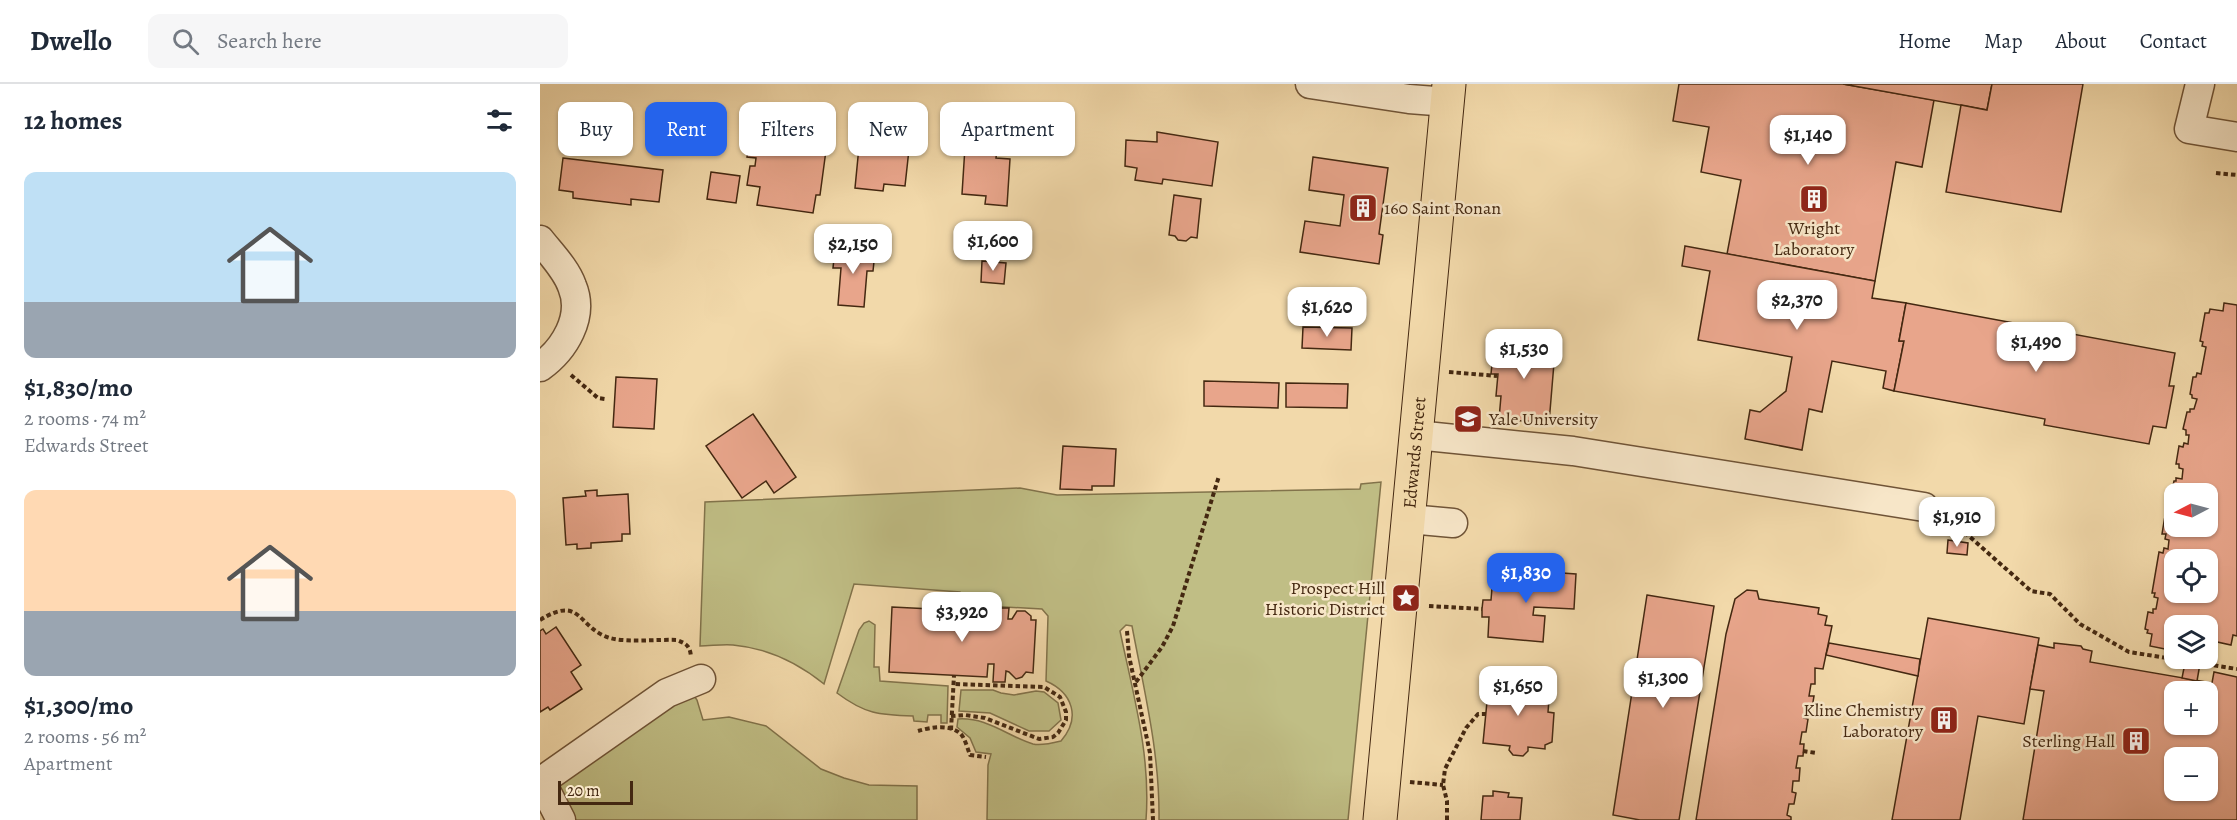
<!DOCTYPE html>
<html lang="en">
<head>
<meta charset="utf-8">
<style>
	body { margin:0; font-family:Alegreya,serif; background:#f6f6f7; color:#1f2937; height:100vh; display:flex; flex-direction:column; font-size:22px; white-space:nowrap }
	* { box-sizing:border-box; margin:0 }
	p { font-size:20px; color:#747a83 }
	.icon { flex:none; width:33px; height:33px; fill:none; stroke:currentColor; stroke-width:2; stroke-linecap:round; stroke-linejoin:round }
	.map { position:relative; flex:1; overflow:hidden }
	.panel { display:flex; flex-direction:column; background:#fff; width:540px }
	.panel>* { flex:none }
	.guide { position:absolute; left:18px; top:18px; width:570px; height:54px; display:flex; gap:12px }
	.needle { width:39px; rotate:264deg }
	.tools { position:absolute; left:1624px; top:399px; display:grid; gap:12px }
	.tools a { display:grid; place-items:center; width:54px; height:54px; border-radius:12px; background:#fff; box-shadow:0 2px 4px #0004; font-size:30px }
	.scale { position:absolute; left:18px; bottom:15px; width:75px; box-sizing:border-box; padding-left:6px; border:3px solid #442811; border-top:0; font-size:16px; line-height:21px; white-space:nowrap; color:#442811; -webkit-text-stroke:4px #f7e6c8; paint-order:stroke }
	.price { position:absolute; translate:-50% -51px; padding:0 14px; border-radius:12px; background:#fff; color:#222; font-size:20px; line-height:39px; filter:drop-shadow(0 2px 3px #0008) }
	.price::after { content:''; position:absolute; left:50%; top:36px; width:18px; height:14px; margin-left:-9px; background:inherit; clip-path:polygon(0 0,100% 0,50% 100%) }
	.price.active { background:#2563eb; color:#fff }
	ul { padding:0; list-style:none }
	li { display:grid; align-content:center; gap:12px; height:318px; padding:0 24px }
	li span { display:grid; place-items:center; height:186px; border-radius:12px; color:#555 }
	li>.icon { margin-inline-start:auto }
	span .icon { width:108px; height:108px; fill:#fffc; stroke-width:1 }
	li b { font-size:26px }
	h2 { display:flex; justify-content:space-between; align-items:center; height:72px; padding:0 24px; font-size:26px }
	.pill { padding:0 21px; border-radius:12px; background:#fff; box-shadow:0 2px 4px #0004; font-size:21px; line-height:54px }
	.pill.active { background:#2563eb; color:#fff }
	header { display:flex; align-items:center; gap:36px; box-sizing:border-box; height:84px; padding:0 30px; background:#fff; border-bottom:2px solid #e0e1e3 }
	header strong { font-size:28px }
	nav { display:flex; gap:33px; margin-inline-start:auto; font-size:21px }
	.search { width:420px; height:54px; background:#f6f6f7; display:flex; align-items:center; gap:15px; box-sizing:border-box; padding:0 21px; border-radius:12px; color:#747a83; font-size:22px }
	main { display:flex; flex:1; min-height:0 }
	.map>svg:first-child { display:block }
</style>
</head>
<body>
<header>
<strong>Dwello</strong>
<div class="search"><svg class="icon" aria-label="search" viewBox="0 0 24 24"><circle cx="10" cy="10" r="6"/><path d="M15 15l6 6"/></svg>Search here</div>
<nav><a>Home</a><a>Map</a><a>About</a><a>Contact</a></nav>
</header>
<main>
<section class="panel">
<h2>12 homes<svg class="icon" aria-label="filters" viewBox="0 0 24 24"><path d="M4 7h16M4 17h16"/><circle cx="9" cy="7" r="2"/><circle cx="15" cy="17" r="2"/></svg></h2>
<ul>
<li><span style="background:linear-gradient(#bfe0f5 70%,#9aa5b1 0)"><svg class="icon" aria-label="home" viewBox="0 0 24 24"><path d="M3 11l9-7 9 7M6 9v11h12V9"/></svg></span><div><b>$1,830/mo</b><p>2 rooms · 74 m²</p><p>Edwards Street</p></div></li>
<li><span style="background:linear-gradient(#ffd9b3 65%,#9aa5b1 0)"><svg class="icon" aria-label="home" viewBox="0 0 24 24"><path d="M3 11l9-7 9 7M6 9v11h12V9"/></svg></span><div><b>$1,300/mo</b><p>2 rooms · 56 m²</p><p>Apartment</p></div></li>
</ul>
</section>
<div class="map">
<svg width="1697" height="736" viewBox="0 0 1697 736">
	<rect width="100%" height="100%" fill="#f2d9aa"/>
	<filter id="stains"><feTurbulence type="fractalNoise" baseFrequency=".00333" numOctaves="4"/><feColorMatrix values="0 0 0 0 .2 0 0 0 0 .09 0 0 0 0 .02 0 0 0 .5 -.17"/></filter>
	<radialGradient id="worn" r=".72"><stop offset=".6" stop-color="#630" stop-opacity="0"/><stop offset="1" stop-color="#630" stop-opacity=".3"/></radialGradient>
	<g fill="#c0be85" stroke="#82734b" stroke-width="1.5">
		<path d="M841 398 808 736H619C620 670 604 606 592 542L586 541 580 547C593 610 611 671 606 736H447L448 681 451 670 436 668 430 654 417 643 418 635C447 633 467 652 493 660 501 662 513 659 521 657 541 634 533 609 506 597L508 532 502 525 429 521 420 508 314 500 284 600C258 579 227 564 193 561 182 560 171 562 160 562L165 418 480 404 517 411 820 405 821 400Z"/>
		<path d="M329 537 335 541 334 583H339L340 597 408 602 407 639H401V631H388L387 638 374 637 373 632C339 631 325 630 297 609L319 546 324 539Z"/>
		<polygon points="421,606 453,606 461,609 474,611 496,607 504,608 518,619 521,636 509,647 489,647 450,629 419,627"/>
		<polygon points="152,609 157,616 163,636 189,633 226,642 281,685 304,694 329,701 377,702 377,736 31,736 17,702"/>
	</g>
	<g fill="#e8a58b" stroke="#442811" stroke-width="1.5" fill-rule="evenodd">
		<polygon points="1139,0 1303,0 1394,16 1382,83 1356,78 1335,197 1187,170 1201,96 1161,88 1169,43 1133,37"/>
		<polygon points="1303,0 1452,0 1447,26"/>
		<polygon points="1452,0 1543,0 1521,128 1406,108 1421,21 1447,26"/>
		<polygon points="340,29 352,30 351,36 368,38 368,47 371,47 365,102 344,100 343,107 315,104 321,42 338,44"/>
		<polygon points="235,42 269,47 267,57 287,59 280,111 276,111 273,129 217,121 220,103 207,101 210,82 215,82 216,74 207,73 210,55 218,57 220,45 234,46"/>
		<polygon points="617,48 678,58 672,102 623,95 622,100 595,96 597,84 585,82 586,56 617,58"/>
		<polygon points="425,63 457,65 456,74 470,75 467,122 445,120 446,112 422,110"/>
		<polygon points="773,73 848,84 839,150 843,151 839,180 760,168 765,137 800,142 804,111 769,106"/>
		<polygon points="23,74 123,86 119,118 91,115 91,121 33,114 33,108 19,106"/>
		<polygon points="171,88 200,92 196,119 167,115"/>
		<polygon points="634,111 661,115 657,154 651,153 646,157 638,156 635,152 629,151"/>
		<polygon points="1145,162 1335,197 1332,214 1366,219 1359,257 1364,257 1354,307 1343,304 1346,287 1292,277 1282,328 1269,325 1262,366 1205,355 1210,326 1220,328 1246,307 1252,273 1158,256 1170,187 1142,182"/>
		<polygon points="295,165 335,168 333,187 327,187 324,223 298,221 301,184 293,184"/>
		<polygon points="442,177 466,179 464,200 441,198"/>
		<polygon points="1366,219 1635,269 1629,302 1634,302 1626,344 1613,342 1609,360 1504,341 1505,335 1354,307 1364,257 1359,257"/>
		<path d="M1684 219 1697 221V552L1693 551 1691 561 1677 558 1673 574 1668 573V542H1635V567L1610 562 1612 550 1607 549 1608 546 1605 545 1608 528 1613 529V525H1616L1618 514 1614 513 1615 509H1612L1619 468 1623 469 1624 464 1628 465 1629 456 1625 455 1626 450H1622L1625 432 1629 433 1630 428 1634 429 1635 423V442H1668V410H1635V419L1630 415 1634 397H1636V394L1642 395 1643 385 1639 384V380H1636L1639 362 1643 363 1644 359 1648 360 1649 351H1646V346L1643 345 1647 328H1650V325H1654L1657 315 1652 314V311L1650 310 1653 293H1656L1657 289 1661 290 1666 263 1662 262 1663 258 1660 257 1665 229H1669L1670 225 1683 227ZM1635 476H1668V508H1635Z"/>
		<polygon points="763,243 812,244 811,266 762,264"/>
		<polygon points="962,252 995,255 994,265 1015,267 1009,339 959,335 961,312 956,312 958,290 951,290 954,261 962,262"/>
		<polygon points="76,293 117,295 114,345 73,343"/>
		<polygon points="664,297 739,299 738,324 664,322"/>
		<polygon points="746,299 808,300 807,324 746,323"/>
		<polygon points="213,330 256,393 234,409 226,397 202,414 166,362"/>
		<polygon points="523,362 576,365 574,402 552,402 552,406 520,405"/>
		<polygon points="57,406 57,412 88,410 90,450 82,450 82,457 51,459 51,464 37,465 37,460 26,461 23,414 46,412 45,407"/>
		<polygon points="1408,456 1428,459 1427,471 1407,469"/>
		<polygon points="993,487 1036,490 1034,525 994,523 993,531 1005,532 1003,558 948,553 949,533 942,533 942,525 943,516 951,516 953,492 992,495"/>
		<polygon points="1207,506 1217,507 1219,515 1279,524 1278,530 1287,532 1285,541 1292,542 1283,585 1275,584 1275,600 1271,600 1269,612 1274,612 1272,624 1267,624 1264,634 1268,635 1266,648 1262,648 1260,660 1264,660 1263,672 1258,672 1256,684 1260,684 1259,697 1253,697 1252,708 1256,709 1254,720 1249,720 1247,731 1251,733 1251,736 1156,736 1186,550 1195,515"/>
		<polygon points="1107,511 1174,522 1139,736 1100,736 1073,731"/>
		<polygon points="352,523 451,528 451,541 455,541 457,524 469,524 468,535 472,535 477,527 485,527 491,532 491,536 496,536 493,589 486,588 482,593 476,595 469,588 466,587 465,598 453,598 454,580 448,580 447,593 349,588"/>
		<polygon points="1388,534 1499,554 1484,640 1438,632 1420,736 1352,736"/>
		<polygon points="16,543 41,581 31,588 42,605 10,626 8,623 0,628 0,547 3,545 6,550"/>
		<polygon points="1289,559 1380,575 1378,592 1286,571"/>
		<path d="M1514 559 1541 562 1543 565 1552 567 1550 578 1672 599 1674 588 1697 593V736H1483L1504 607 1490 605 1498 561 1514 564ZM1635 608H1668V640H1635ZM1635 674H1668V706H1635Z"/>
		<polygon points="1646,574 1661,574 1657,597 1642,594"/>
		<polygon points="949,597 1010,603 1008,628 1014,629 1012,658 1005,661 1005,665 988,663 988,667 983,672 973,671 969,666 970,662 943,659"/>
		<polygon points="953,707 969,709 968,713 982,714 980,736 941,736 943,712 953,712"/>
	</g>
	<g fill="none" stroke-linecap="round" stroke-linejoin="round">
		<g stroke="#705437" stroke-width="31">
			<g id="minor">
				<polyline points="770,0 869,15 908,18"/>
				<polyline points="1660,0 1649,45 1697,53"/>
				<path d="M0 156C11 170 26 185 32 202 45 233 24 266 0 283"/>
				<polyline points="876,351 1033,367 1384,423"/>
				<polyline points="869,435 913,439"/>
				<polyline points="1,697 21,736"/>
				<polyline points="0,698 127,609 161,595"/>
			</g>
		</g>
		<g stroke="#442811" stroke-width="35">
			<g id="major">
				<path id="s1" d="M840 736 909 0"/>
			</g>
		</g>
		<g stroke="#442811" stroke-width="4" stroke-dasharray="4.5 3" stroke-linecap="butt">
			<polyline points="1676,89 1697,91"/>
			<polyline points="909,288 957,292"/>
			<polyline points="31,291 58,314 65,315"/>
			<polyline points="1406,436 1421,445 1491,507 1510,510 1540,540 1589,568 1697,585"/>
			<polyline points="889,522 942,525"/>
			<path d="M0 536C42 510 37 544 70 554 89 559 117 555 137 556 147 560 150 562 151 573"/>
			<polyline points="587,547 589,572 610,669 613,736"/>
			<polyline points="596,598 622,563 633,542 679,392"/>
			<polyline points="411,632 425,631 445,634 499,655 513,653 518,649 526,636 526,628 520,613 504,603 414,600"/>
			<polyline points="411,646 414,591"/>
			<path d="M378 647C391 643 414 639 423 653 426 658 428 666 430 671L446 673"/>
			<polyline points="1263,667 1276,669"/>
			<polyline points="870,698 903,701"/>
			<polyline points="907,736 907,717 903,701 905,685 926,644 938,630 946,630"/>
		</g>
		<use href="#minor" stroke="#f7e6c8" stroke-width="28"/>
		<use href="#major" stroke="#f2d9aa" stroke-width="33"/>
	</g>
	<defs>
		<g id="building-square" transform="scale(1.5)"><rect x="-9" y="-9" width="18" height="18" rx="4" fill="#8f2418" stroke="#f7e6c8"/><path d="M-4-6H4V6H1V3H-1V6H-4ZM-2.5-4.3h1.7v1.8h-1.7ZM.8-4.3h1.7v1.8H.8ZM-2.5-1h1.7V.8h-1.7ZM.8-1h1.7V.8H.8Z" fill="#fff"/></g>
		<g id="university-square" transform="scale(1.5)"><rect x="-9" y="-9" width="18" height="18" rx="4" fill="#8f2418" stroke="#f7e6c8"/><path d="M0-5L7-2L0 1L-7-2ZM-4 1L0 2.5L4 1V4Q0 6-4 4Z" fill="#fff"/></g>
		<g id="sight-square" transform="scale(1.5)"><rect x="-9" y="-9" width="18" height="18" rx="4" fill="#8f2418" stroke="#f7e6c8"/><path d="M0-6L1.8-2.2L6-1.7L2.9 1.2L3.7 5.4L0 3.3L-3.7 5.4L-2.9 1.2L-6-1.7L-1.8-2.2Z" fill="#fff"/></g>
	</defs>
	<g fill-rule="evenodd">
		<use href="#building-square" x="1274" y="115"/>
		<use href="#building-square" x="823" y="124"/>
		<use href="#university-square" x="928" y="335"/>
		<use href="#sight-square" x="866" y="514"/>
		<use href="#building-square" x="1404" y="636"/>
		<use href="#building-square" x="1596" y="657"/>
	</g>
	<g text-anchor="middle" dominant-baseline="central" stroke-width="5" stroke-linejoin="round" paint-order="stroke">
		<g font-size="18" fill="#442811" stroke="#f7e6c8" text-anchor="end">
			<text x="844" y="124" text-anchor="start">160 Saint Ronan</text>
			<text x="1274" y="144" text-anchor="middle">Wright<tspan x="1274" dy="21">Laboratory</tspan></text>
			<text x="949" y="335" text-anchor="start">Yale University</text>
			<text x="845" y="504">Prospect Hill<tspan x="845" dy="21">Historic District</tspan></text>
			<text x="1383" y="626">Kline Chemistry<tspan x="1383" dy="21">Laboratory</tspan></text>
			<text x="1575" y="657">Sterling Hall</text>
		</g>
		<g font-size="18" fill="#442811" stroke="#f7e6c8">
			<text stroke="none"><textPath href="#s1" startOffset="369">Edwards Street</textPath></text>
		</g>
	</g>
	<rect width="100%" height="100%" filter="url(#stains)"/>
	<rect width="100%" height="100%" fill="url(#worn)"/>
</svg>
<div class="tools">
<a><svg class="needle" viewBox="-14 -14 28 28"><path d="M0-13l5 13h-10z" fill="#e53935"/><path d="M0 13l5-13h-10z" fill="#747a83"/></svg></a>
<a><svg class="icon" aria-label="locate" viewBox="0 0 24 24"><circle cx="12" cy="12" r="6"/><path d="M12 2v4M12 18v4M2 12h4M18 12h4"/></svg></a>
<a><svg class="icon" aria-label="layers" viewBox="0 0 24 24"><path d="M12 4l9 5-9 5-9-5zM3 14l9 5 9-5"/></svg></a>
<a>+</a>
<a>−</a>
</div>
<div class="scale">20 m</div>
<b class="price" style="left:1268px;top:82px">$1,140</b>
<b class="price" style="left:453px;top:188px">$1,600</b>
<b class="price" style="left:313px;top:191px">$2,150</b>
<b class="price" style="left:1257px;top:247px">$2,370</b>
<b class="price" style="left:787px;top:254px">$1,620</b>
<b class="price" style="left:1496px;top:289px">$1,490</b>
<b class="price" style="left:984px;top:296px">$1,530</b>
<b class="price" style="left:1417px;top:464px">$1,910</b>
<b class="price active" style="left:986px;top:520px">$1,830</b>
<b class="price" style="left:422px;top:559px">$3,920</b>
<b class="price" style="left:1123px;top:625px">$1,300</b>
<b class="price" style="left:978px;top:633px">$1,650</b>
<div class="guide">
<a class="pill">Buy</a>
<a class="pill active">Rent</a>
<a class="pill">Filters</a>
<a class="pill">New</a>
<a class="pill">Apartment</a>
</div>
</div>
</main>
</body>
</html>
